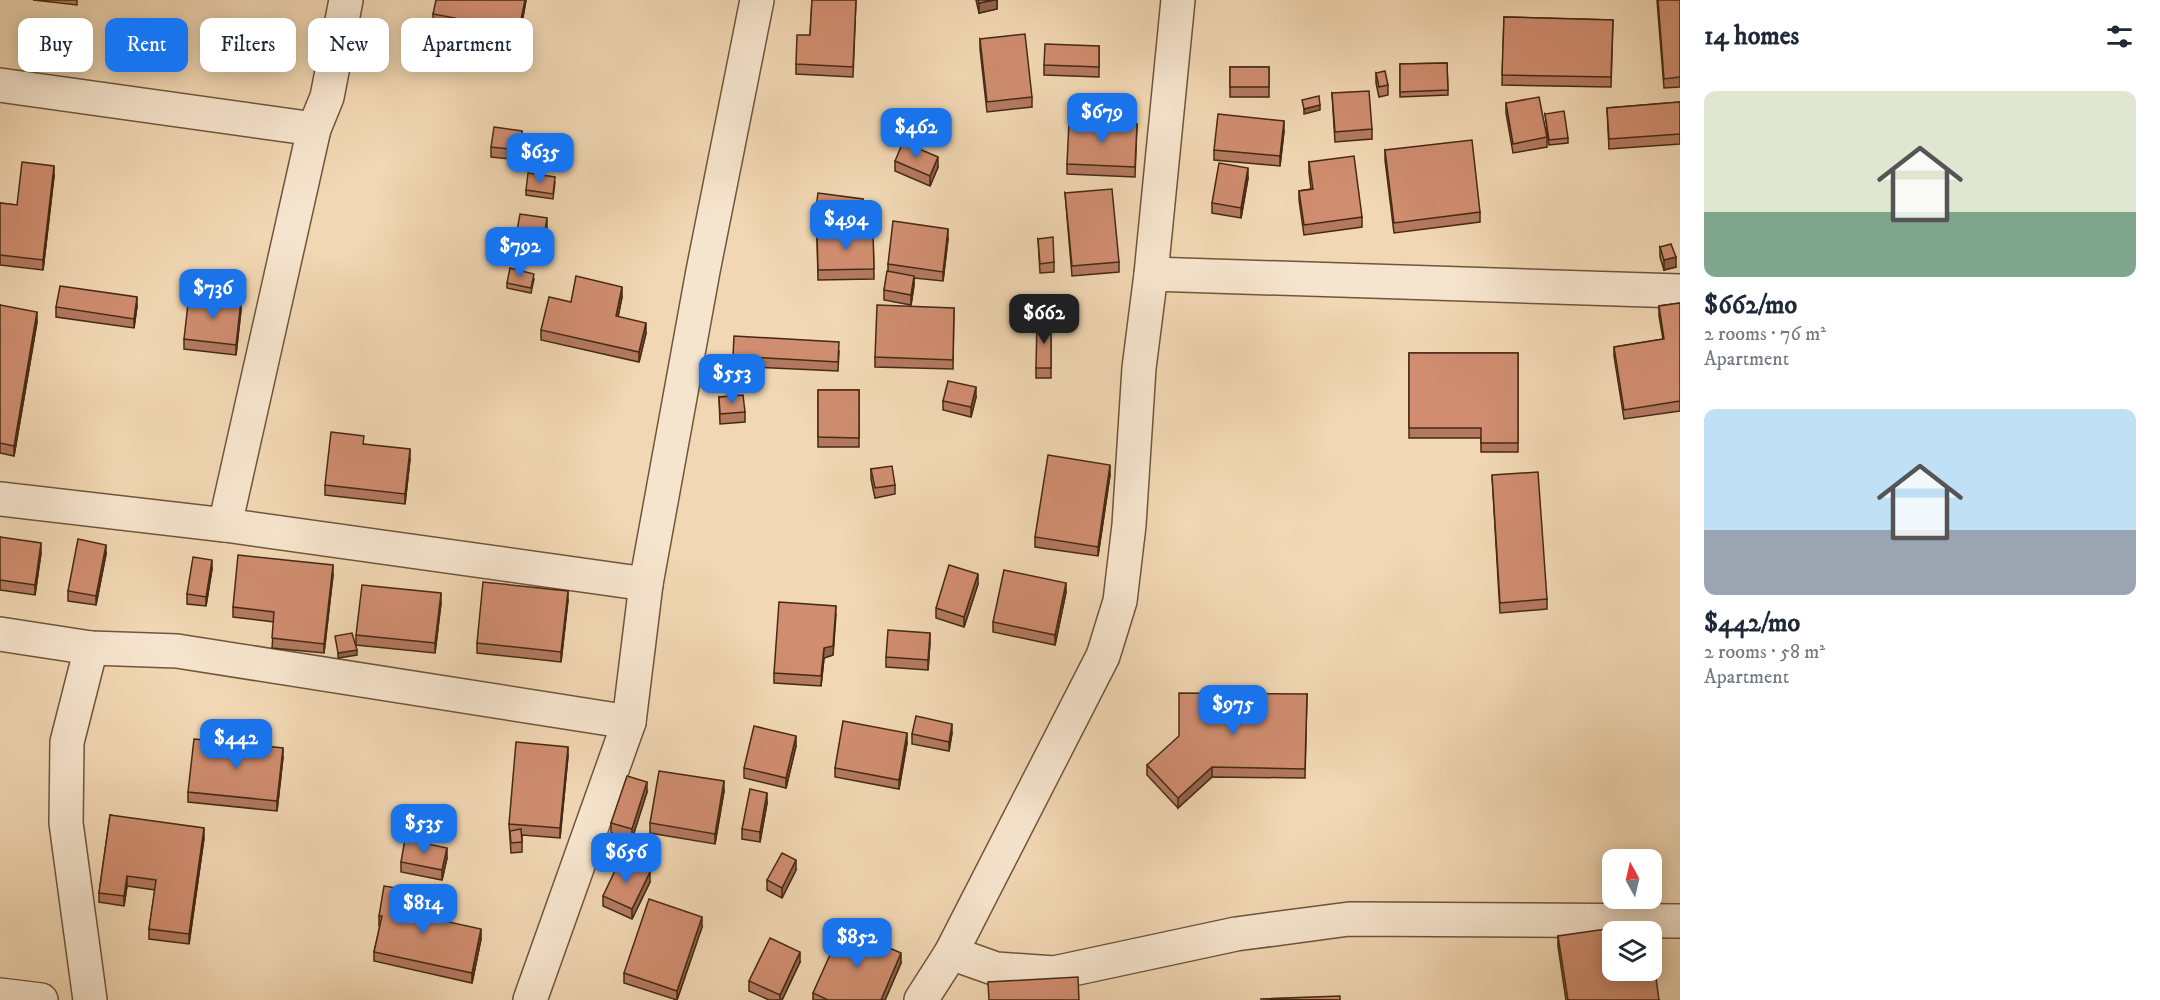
<!DOCTYPE html>
<html lang="en">
<head>
<meta charset="utf-8">
<style>
	body { margin:0; font-family:"IM FELL DW Pica",serif; background:#f6f6f7; color:#1f2937; height:100vh; display:flex; flex-direction:column; font-size:22px; white-space:nowrap }
	* { box-sizing:border-box; margin:0 }
	p { font-size:20px; color:#747a83 }
	.icon { flex:none; width:33px; height:33px; fill:none; stroke:currentColor; stroke-width:2; stroke-linecap:round; stroke-linejoin:round }
	.map { position:relative; flex:1; overflow:hidden }
	.panel { display:flex; flex-direction:column; background:#fff; width:480px }
	.panel>* { flex:none }
	.banner { position:absolute; left:18px; top:18px; width:570px; height:54px; display:flex; gap:12px }
	.needle { width:39px; rotate:352deg }
	.fabs { position:absolute; left:1602px; top:849px; display:grid; gap:12px }
	.fabs a { display:grid; place-items:center; width:60px; height:60px; border-radius:12px; background:#fff; box-shadow:0 3px 15px #0003; font-size:30px }
	.price { position:absolute; translate:-50% -51px; padding:0 14px; border-radius:12px; background:#1a73e8; color:#fff; font-size:20px; line-height:39px; filter:drop-shadow(0 2px 3px #0008) }
	.price::after { content:''; position:absolute; left:50%; top:36px; width:18px; height:14px; margin-left:-9px; background:inherit; clip-path:polygon(0 0,100% 0,50% 100%) }
	.price.selected { background:#222; color:#fff }
	ul { padding:0; list-style:none }
	li { display:grid; align-content:center; gap:12px; height:318px; padding:0 24px }
	li span { display:grid; place-items:center; height:186px; border-radius:12px; color:#555 }
	li>.icon { margin-inline-start:auto }
	span .icon { width:108px; height:108px; fill:#fffc; stroke-width:1 }
	li b { font-size:26px }
	h2 { display:flex; justify-content:space-between; align-items:center; height:72px; padding:0 24px; font-size:26px }
	.tag { padding:0 21px; border-radius:12px; background:#fff; box-shadow:0 3px 15px #0003; font-size:21px; line-height:54px }
	.tag.selected { background:#1a73e8; color:#fff }
	main { display:flex; flex:1; min-height:0 }
	.map>svg:first-child { display:block }
</style>
</head>
<body>
<main>
<div class="map">
<svg width="1680" height="1000" viewBox="0 0 1680 1000">
	<rect width="100%" height="100%" fill="#f1d7b3"/>
	<filter id="stains"><feTurbulence type="fractalNoise" baseFrequency=".00333" numOctaves="4"/><feColorMatrix values="0 0 0 0 .2 0 0 0 0 .09 0 0 0 0 .02 0 0 0 .5 -.17"/></filter>
	<radialGradient id="worn" r=".72"><stop offset=".6" stop-color="#630" stop-opacity="0"/><stop offset="1" stop-color="#630" stop-opacity=".3"/></radialGradient>
	<g fill="none" stroke-linecap="round" stroke-linejoin="round">
		<g stroke="#70553b" stroke-width="36">
			<g id="street">
				<polyline points="0,85 314,129"/>
				<polyline points="1151,274 1680,291"/>
				<polyline points="0,499 225,525 646,584"/>
				<polyline points="225,525 314,129 327,97 346,0"/>
				<polyline points="0,634 91,648 177,651 629,722"/>
				<polyline points="951,953 996,969 1054,973 1236,934 1349,919 1680,921"/>
				<polyline points="0,995 41,1000"/>
				<polyline points="90,1000 66,823 67,742 91,648"/>
				<polyline points="530,1000 629,722 646,584 703,271 757,0"/>
				<polyline points="921,1000 951,953 1103,656 1120,601 1129,525 1139,368 1151,274 1178,0"/>
			</g>
		</g>
		<use href="#street" stroke="#f6e5ce" stroke-width="33"/>
	</g>
	<g fill="#b37960" stroke="#452a13" stroke-width="1.5">
		<polygon points="33,0 77,0 77,5"/>
		<polygon points="526,0 519,39 478,32 475,48 452,44 453,28 433,24 433,14"/>
		<polygon points="812,0 856,0 853,77 796,74 796,64 810,35"/>
		<polygon points="976,0 997,0 997,9 979,13"/>
		<polygon points="1657,0 1680,0 1680,87 1664,88"/>
		<polygon points="1504,17 1613,20 1611,87 1502,85"/>
		<polygon points="980,39 1032,97 1032,107 987,112 980,49"/>
		<polygon points="1099,46 1099,77 1044,75 1044,65"/>
		<polygon points="1447,63 1448,95 1400,97 1400,64"/>
		<rect x="1230" y="67" width="39" height="30"/>
		<polygon points="1376,73 1388,85 1388,95 1379,97 1376,83"/>
		<polygon points="1332,93 1372,129 1372,139 1335,142"/>
		<polygon points="1680,102 1680,144 1609,149 1607,108"/>
		<polygon points="1506,103 1547,137 1547,147 1513,153 1506,113"/>
		<polygon points="1545,114 1568,138 1568,143 1549,145"/>
		<polygon points="1137,124 1135,177 1067,174 1067,164"/>
		<polygon points="1284,131 1280,166 1214,160 1214,150"/>
		<polygon points="522,141 520,160 491,157 491,147"/>
		<polygon points="1385,150 1480,212 1480,222 1394,233 1385,160"/>
		<polygon points="895,161 938,167 930,186 895,171"/>
		<polygon points="1309,162 1362,217 1362,227 1304,235 1299,200 1299,191 1311,189 1309,172"/>
		<polygon points="54,176 43,270 0,265 0,203 17,205"/>
		<polygon points="1248,178 1241,218 1212,213 1212,203"/>
		<polygon points="555,182 553,199 526,195 526,190"/>
		<polygon points="1065,193 1119,262 1119,272 1072,276"/>
		<polygon points="863,209 860,231 815,225 815,215"/>
		<polygon points="547,228 542,256 515,251 515,241"/>
		<polygon points="873,232 874,279 818,280 817,234"/>
		<polygon points="948,239 943,281 914,278 914,285 911,305 884,300 884,290 888,271 888,264"/>
		<polygon points="1038,239 1054,262 1054,272 1040,273"/>
		<polygon points="1660,247 1676,267 1664,270 1660,257"/>
		<polygon points="534,279 531,293 507,288 507,283"/>
		<polygon points="622,297 618,317 646,333 639,362 541,340 541,330 571,302"/>
		<polygon points="1680,303 1680,411 1624,419 1614,356 1614,347 1663,339 1659,316 1659,306"/>
		<polygon points="0,305 37,322 14,456 0,453"/>
		<polygon points="137,306 134,328 56,317 56,307"/>
		<polygon points="954,308 953,369 875,367 875,357"/>
		<polygon points="241,310 236,355 184,349 184,339"/>
		<polygon points="1051,322 1051,378 1036,378 1036,368"/>
		<polygon points="839,351 838,371 733,366 733,356"/>
		<polygon points="1409,353 1518,353 1518,452 1481,452 1481,438 1409,438"/>
		<rect x="818" y="390" width="41" height="57"/>
		<polygon points="719,397 745,412 745,422 720,424"/>
		<polygon points="976,397 971,417 943,410 943,401"/>
		<polygon points="364,444 410,459 405,504 325,495 325,485"/>
		<polygon points="871,469 895,485 895,494 875,498 871,479"/>
		<polygon points="1110,475 1098,556 1035,547 1035,537"/>
		<polygon points="1492,475 1547,599 1547,609 1500,613"/>
		<polygon points="0,537 41,553 35,595 0,590"/>
		<polygon points="106,554 96,605 68,601 68,591"/>
		<polygon points="212,569 206,606 187,604 187,594"/>
		<polygon points="333,575 324,653 272,648 274,622 233,617 233,607"/>
		<polygon points="978,584 964,627 936,618 936,608"/>
		<polygon points="1066,592 1055,645 993,632 993,622"/>
		<polygon points="568,600 561,662 477,653 477,643"/>
		<polygon points="441,603 435,653 356,645 356,635"/>
		<polygon points="836,615 833,655 824,658 821,686 774,683 774,673"/>
		<polygon points="930,642 928,670 886,667 886,657"/>
		<polygon points="1307,694 1305,778 1212,777 1178,808 1147,775 1147,765"/>
		<polygon points="952,733 949,751 912,744 912,734"/>
		<polygon points="907,743 899,789 835,777 835,768"/>
		<polygon points="796,746 786,788 744,778 744,768"/>
		<polygon points="568,756 560,838 522,835 522,852 511,853 509,824"/>
		<polygon points="283,757 277,811 188,802 188,792"/>
		<polygon points="724,791 715,844 650,833 650,823"/>
		<polygon points="647,792 632,839 611,833 611,823"/>
		<polygon points="767,803 760,842 742,839 742,829"/>
		<polygon points="110,815 204,838 189,944 149,939 149,929 155,890 127,886 124,906 99,902 99,893"/>
		<polygon points="447,858 442,880 401,872 401,862"/>
		<polygon points="796,870 782,898 767,890 767,880"/>
		<polygon points="650,882 632,919 603,906 603,896"/>
		<polygon points="415,901 413,914 481,939 472,983 374,961 374,952 380,926 379,926 379,916"/>
		<polygon points="702,927 677,1000 624,983 624,973"/>
		<polygon points="1558,936 1659,1000 1566,1000 1558,946"/>
		<polygon points="800,962 782,1000 769,1000 749,991 749,981"/>
		<polygon points="901,963 885,1000 813,1000 813,993"/>
	</g>
	<g fill="#92634e" stroke="#452a13" stroke-width="1.5">
		<polygon points="525,0 526,0 519,39 519,29"/>
		<polygon points="994,0 997,0 997,9 979,13 979,3"/>
		<polygon points="478,22 478,32 475,48 475,38"/>
		<polygon points="1320,105 1320,110 1304,114 1304,109"/>
		<polygon points="1284,121 1284,131 1280,166 1280,156"/>
		<polygon points="522,131 522,141 520,160 520,150"/>
		<polygon points="938,157 938,167 930,186 930,176"/>
		<polygon points="54,166 54,176 43,270 43,260"/>
		<polygon points="1248,168 1248,178 1241,218 1241,208"/>
		<polygon points="863,199 863,209 860,231 860,221"/>
		<polygon points="547,218 547,228 542,256 542,246"/>
		<polygon points="948,229 948,239 943,281 943,272"/>
		<polygon points="1676,257 1676,267 1664,270 1664,260"/>
		<polygon points="914,276 914,285 911,305 911,295"/>
		<polygon points="622,287 622,297 616,326 616,316"/>
		<polygon points="137,297 137,306 134,328 134,319"/>
		<polygon points="241,300 241,310 236,355 236,345"/>
		<polygon points="37,312 37,322 14,456 14,446"/>
		<polygon points="646,323 646,333 639,362 639,352"/>
		<polygon points="976,387 976,397 971,417 971,407"/>
		<polygon points="410,449 410,459 405,504 405,494"/>
		<polygon points="1110,465 1110,475 1098,556 1098,547"/>
		<polygon points="41,543 41,553 35,595 35,585"/>
		<polygon points="106,545 106,554 96,605 96,596"/>
		<polygon points="212,560 212,569 206,606 206,597"/>
		<polygon points="333,565 333,575 324,653 324,644"/>
		<polygon points="978,574 978,584 964,627 964,617"/>
		<polygon points="1066,583 1066,592 1055,645 1055,635"/>
		<polygon points="568,591 568,600 561,662 561,652"/>
		<polygon points="441,593 441,603 435,653 435,643"/>
		<polygon points="836,606 833,655 824,658 821,686 824,648"/>
		<polygon points="930,633 930,642 928,670 928,660"/>
		<polygon points="357,650 357,655 338,658 338,653"/>
		<polygon points="952,724 952,733 949,751 949,742"/>
		<polygon points="907,733 907,743 899,789 899,780"/>
		<polygon points="796,736 796,746 786,788 786,778"/>
		<polygon points="568,747 568,756 560,838 560,828"/>
		<polygon points="283,748 283,757 277,811 277,801"/>
		<polygon points="1212,767 1212,777 1178,808 1178,798"/>
		<polygon points="724,781 724,791 715,844 715,834"/>
		<polygon points="647,782 647,792 632,839 632,829"/>
		<polygon points="767,793 767,803 760,842 760,832"/>
		<polygon points="204,828 204,838 189,944 189,934"/>
		<polygon points="447,848 447,858 442,880 442,870"/>
		<polygon points="796,860 796,870 782,898 782,888"/>
		<polygon points="650,872 650,882 632,919 632,909"/>
		<polygon points="127,876 127,886 124,906 124,896"/>
		<polygon points="415,891 415,901 412,923 412,914"/>
		<polygon points="702,917 702,927 677,1000 677,991"/>
		<polygon points="481,929 481,939 472,983 472,973"/>
		<polygon points="800,952 800,962 782,1000 780,1000 780,995"/>
		<polygon points="901,953 901,963 885,1000 881,1000"/>
	</g>
	<g fill="#d08d70" stroke="#452a13" stroke-width="1.5">
		<polygon points="436,0 525,0 519,29 478,22 475,38 452,34 455,18 433,14"/>
		<polygon points="812,0 856,0 853,67 796,64 797,35 810,35"/>
		<polygon points="978,0 994,0 979,3"/>
		<polygon points="1658,0 1680,0 1680,77 1664,79"/>
		<polygon points="1504,17 1613,20 1611,77 1502,75"/>
		<polygon points="1025,34 1032,97 987,102 980,39"/>
		<polygon points="1045,44 1099,46 1099,67 1044,65"/>
		<polygon points="1447,63 1448,90 1400,92 1400,64"/>
		<rect x="1230" y="67" width="39" height="20"/>
		<polygon points="1385,71 1388,85 1379,87 1376,73"/>
		<polygon points="1369,91 1372,129 1335,132 1332,93"/>
		<polygon points="1319,96 1320,105 1304,109 1302,100"/>
		<polygon points="1539,97 1547,137 1513,144 1506,103"/>
		<polygon points="1680,102 1680,134 1609,139 1607,108"/>
		<polygon points="1564,111 1568,138 1549,140 1545,114"/>
		<polygon points="1218,114 1284,121 1280,156 1214,150"/>
		<polygon points="1069,122 1137,124 1135,167 1067,164"/>
		<polygon points="494,127 522,131 520,150 491,147"/>
		<polygon points="1472,140 1480,212 1394,223 1385,150"/>
		<polygon points="903,142 938,157 930,176 895,161"/>
		<polygon points="1354,156 1362,217 1304,225 1299,191 1313,189 1309,162"/>
		<polygon points="22,162 54,166 43,260 0,255 0,203 17,205"/>
		<polygon points="1219,163 1248,168 1241,208 1212,203"/>
		<polygon points="528,173 555,177 553,194 526,190"/>
		<polygon points="1112,189 1119,262 1072,266 1065,193"/>
		<polygon points="818,193 863,199 860,221 815,215"/>
		<polygon points="520,214 547,218 542,246 515,241"/>
		<polygon points="893,221 948,229 943,272 888,264"/>
		<polygon points="873,232 874,269 818,270 817,234"/>
		<polygon points="1053,237 1054,262 1040,264 1038,239"/>
		<polygon points="1671,244 1676,257 1664,260 1660,247"/>
		<polygon points="510,268 534,274 531,288 507,283"/>
		<polygon points="887,271 914,276 911,295 884,290"/>
		<polygon points="576,276 622,287 616,316 646,323 639,352 541,330 549,297 571,302"/>
		<polygon points="60,286 137,297 134,319 56,307"/>
		<polygon points="189,295 241,300 236,345 184,339"/>
		<polygon points="1680,303 1680,401 1624,410 1614,347 1664,339 1659,306"/>
		<polygon points="0,305 37,312 14,446 0,443"/>
		<polygon points="877,305 954,308 953,360 875,357"/>
		<polygon points="1037,321 1051,322 1051,368 1036,368"/>
		<polygon points="734,336 839,342 838,362 733,356"/>
		<polygon points="1409,353 1518,353 1518,443 1481,443 1481,428 1409,428"/>
		<polygon points="948,381 976,387 971,407 943,401"/>
		<polygon points="818,390 859,390 859,438 818,437"/>
		<polygon points="743,395 745,412 720,414 719,397"/>
		<polygon points="331,432 364,436 363,444 410,449 405,494 325,485"/>
		<polygon points="1048,455 1110,465 1098,547 1035,537"/>
		<polygon points="892,466 895,485 875,488 871,469"/>
		<polygon points="1538,472 1547,599 1500,603 1492,475"/>
		<polygon points="0,537 41,543 35,585 0,580"/>
		<polygon points="78,539 106,545 96,596 68,591"/>
		<polygon points="238,555 333,565 324,644 272,638 274,612 233,607"/>
		<polygon points="193,557 212,560 206,597 187,594"/>
		<polygon points="949,565 978,574 964,617 936,608"/>
		<polygon points="1004,570 1066,583 1055,635 993,622"/>
		<polygon points="483,582 568,591 561,652 477,643"/>
		<polygon points="362,585 441,593 435,643 356,635"/>
		<polygon points="779,602 836,606 833,646 824,648 821,676 774,673"/>
		<polygon points="888,630 930,633 928,660 886,657"/>
		<polygon points="352,633 357,650 338,653 335,636"/>
		<polygon points="1179,693 1307,694 1305,769 1212,767 1178,798 1147,765 1179,736"/>
		<polygon points="916,716 952,724 949,742 912,734"/>
		<polygon points="843,721 907,733 899,780 835,768"/>
		<polygon points="754,726 796,736 786,778 744,768"/>
		<polygon points="194,739 283,748 277,801 188,792"/>
		<polygon points="516,742 568,747 560,828 509,824"/>
		<polygon points="659,771 724,781 715,834 650,823"/>
		<polygon points="627,776 647,782 632,829 611,823"/>
		<polygon points="750,789 767,793 760,832 742,829"/>
		<polygon points="110,815 204,828 189,934 149,929 156,880 127,876 124,896 99,893"/>
		<polygon points="521,829 522,842 511,843 510,831"/>
		<polygon points="405,839 447,848 442,870 401,862"/>
		<polygon points="782,853 796,860 782,888 767,880"/>
		<polygon points="621,858 650,872 632,909 603,896"/>
		<polygon points="384,886 415,891 412,914 481,929 472,973 374,952 382,916 379,916"/>
		<polygon points="649,899 702,917 677,991 624,973"/>
		<polygon points="1648,923 1649,932 1612,932 1612,970 1652,970 1652,949 1659,1000 1568,1000 1558,936"/>
		<polygon points="842,928 901,953 881,1000 828,1000 813,993"/>
		<polygon points="770,938 800,952 780,995 749,981"/>
		<polygon points="1078,977 1079,1000 989,1000 988,982"/>
		<polygon points="1340,996 1340,1000 1260,999"/>
	</g>
	<rect width="100%" height="100%" filter="url(#stains)"/>
	<rect width="100%" height="100%" fill="url(#worn)"/>
</svg>
<div class="fabs">
<a><svg class="needle" viewBox="-14 -14 28 28"><path d="M0-13l5 13h-10z" fill="#e53935"/><path d="M0 13l5-13h-10z" fill="#747a83"/></svg></a>
<a><svg class="icon" aria-label="layers" viewBox="0 0 24 24"><path d="M12 4l9 5-9 5-9-5zM3 14l9 5 9-5"/></svg></a>
</div>
<b class="price" style="left:1102px;top:144px">$679</b>
<b class="price" style="left:916px;top:159px">$462</b>
<b class="price" style="left:540px;top:184px">$635</b>
<b class="price" style="left:846px;top:251px">$494</b>
<b class="price" style="left:520px;top:278px">$792</b>
<b class="price" style="left:213px;top:320px">$736</b>
<b class="price selected" style="left:1044px;top:345px">$662</b>
<b class="price" style="left:732px;top:405px">$553</b>
<b class="price" style="left:1233px;top:736px">$975</b>
<b class="price" style="left:236px;top:770px">$442</b>
<b class="price" style="left:424px;top:855px">$535</b>
<b class="price" style="left:626px;top:884px">$656</b>
<b class="price" style="left:423px;top:935px">$814</b>
<b class="price" style="left:857px;top:969px">$852</b>
<div class="banner">
<a class="tag">Buy</a>
<a class="tag selected">Rent</a>
<a class="tag">Filters</a>
<a class="tag">New</a>
<a class="tag">Apartment</a>
</div>
</div>
<section class="panel">
<h2>14 homes<svg class="icon" aria-label="filters" viewBox="0 0 24 24"><path d="M4 7h16M4 17h16"/><circle cx="9" cy="7" r="2"/><circle cx="15" cy="17" r="2"/></svg></h2>
<ul>
<li><span style="background:linear-gradient(#dfe7d0 65%,#7fa58c 0)"><svg class="icon" aria-label="home" viewBox="0 0 24 24"><path d="M3 11l9-7 9 7M6 9v11h12V9"/></svg></span><div><b>$662/mo</b><p>2 rooms · 76 m²</p><p>Apartment</p></div></li>
<li><span style="background:linear-gradient(#bfe0f5 65%,#9aa5b1 0)"><svg class="icon" aria-label="home" viewBox="0 0 24 24"><path d="M3 11l9-7 9 7M6 9v11h12V9"/></svg></span><div><b>$442/mo</b><p>2 rooms · 58 m²</p><p>Apartment</p></div></li>
</ul>
</section>
</main>
</body>
</html>
